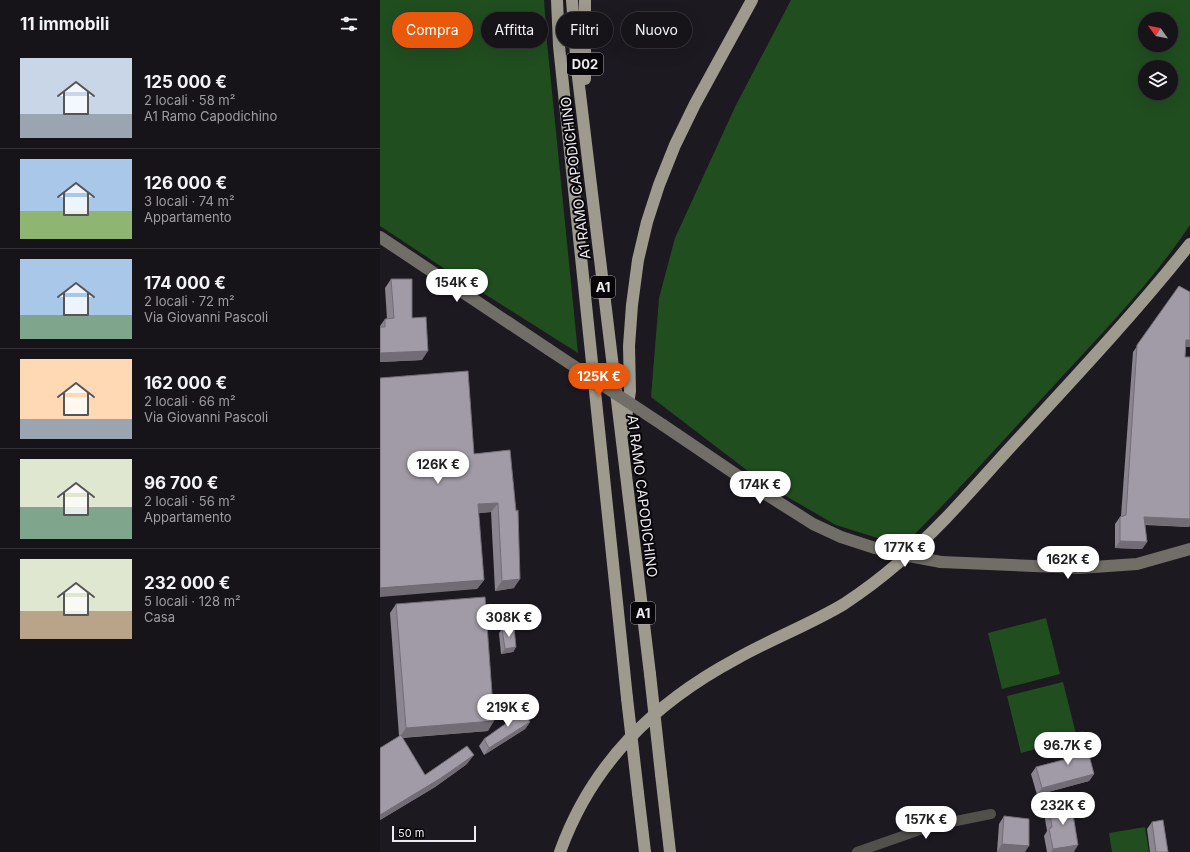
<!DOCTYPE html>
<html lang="it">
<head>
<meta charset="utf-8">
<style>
	body { margin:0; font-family:Inter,sans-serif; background:#232026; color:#f1f3f6; height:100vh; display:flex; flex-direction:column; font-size:15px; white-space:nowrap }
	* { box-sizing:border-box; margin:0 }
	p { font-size:13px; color:#9e9ea2 }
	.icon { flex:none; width:22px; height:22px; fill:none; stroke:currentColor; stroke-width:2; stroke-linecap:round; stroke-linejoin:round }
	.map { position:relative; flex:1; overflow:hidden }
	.side { display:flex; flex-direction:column; background:#161319; width:380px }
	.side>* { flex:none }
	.top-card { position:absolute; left:12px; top:12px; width:380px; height:36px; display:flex; gap:8px }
	.needle { width:26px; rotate:303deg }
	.tools { position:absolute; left:758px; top:12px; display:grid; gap:8px }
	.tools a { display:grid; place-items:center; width:40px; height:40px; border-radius:50%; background:#161319; box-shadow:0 4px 16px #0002,0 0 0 1px #353238; font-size:20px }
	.scale { position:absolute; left:12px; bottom:10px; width:84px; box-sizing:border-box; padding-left:4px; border:2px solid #eeebf1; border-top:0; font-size:11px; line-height:14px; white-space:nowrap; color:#eeebf1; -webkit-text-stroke:3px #070508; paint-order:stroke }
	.price { position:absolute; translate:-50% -34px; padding:0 9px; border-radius:14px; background:#fff; color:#222; font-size:13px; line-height:26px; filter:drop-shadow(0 1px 2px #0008) }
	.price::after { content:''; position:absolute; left:50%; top:24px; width:12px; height:9px; margin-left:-6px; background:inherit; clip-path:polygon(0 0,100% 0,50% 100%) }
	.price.current { background:#ea580c; color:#fff }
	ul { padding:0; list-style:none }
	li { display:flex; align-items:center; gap:12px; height:100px; padding:0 20px }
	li+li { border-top:1px solid #353238 }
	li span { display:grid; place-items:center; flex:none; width:112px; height:80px; border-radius:0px; color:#555 }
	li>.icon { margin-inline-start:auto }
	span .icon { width:48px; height:48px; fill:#fffc; stroke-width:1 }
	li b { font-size:17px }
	h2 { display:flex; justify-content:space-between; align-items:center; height:48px; padding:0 20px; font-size:17px }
	.tag { padding:0 14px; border-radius:18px; background:#161319; box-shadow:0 4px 16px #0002,0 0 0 1px #353238; font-size:14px; line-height:36px }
	.tag.current { background:#ea580c; color:#fff }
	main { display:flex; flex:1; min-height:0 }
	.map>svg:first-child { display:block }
</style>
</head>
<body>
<main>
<section class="side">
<h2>11 immobili<svg class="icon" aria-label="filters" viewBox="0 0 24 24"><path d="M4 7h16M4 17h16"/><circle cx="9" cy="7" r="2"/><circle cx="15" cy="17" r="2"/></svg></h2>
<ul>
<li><span style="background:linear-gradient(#c9d6e8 70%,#9aa5b1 0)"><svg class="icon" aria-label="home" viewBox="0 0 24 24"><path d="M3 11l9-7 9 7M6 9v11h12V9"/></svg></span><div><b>125 000 €</b><p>2 locali · 58 m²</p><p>A1 Ramo Capodichino</p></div></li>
<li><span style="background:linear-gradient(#a9c7e8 65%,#8fb573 0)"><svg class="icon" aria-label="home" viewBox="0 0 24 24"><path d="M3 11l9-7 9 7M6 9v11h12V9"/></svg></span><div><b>126 000 €</b><p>3 locali · 74 m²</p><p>Appartamento</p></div></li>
<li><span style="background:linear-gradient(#a9c7e8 70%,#7fa58c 0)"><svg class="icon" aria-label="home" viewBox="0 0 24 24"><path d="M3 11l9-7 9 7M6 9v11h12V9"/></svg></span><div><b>174 000 €</b><p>2 locali · 72 m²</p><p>Via Giovanni Pascoli</p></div></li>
<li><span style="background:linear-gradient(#ffd9b3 75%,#9aa5b1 0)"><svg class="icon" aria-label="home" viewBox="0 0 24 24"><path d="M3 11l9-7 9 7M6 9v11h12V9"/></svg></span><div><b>162 000 €</b><p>2 locali · 66 m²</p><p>Via Giovanni Pascoli</p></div></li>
<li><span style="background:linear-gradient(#dfe7d0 60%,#7fa58c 0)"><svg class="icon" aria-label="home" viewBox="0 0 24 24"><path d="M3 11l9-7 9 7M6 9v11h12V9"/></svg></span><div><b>96 700 €</b><p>2 locali · 56 m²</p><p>Appartamento</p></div></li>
<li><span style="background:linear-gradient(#dfe7d0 65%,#b9a48a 0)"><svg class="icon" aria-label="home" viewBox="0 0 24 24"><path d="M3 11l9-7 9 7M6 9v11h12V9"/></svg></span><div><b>232 000 €</b><p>5 locali · 128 m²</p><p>Casa</p></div></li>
</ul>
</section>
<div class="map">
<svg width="810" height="852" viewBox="0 0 810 852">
	<rect width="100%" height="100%" fill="#1d1921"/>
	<g fill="#204e1f" fill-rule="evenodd">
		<polygon points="0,0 164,0 167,42 198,353 65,269 0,226"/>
		<path d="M411 0H810V225C772 282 725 330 679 380 627 436 577 492 523 546L456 525 385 484 271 397 279 298 295 238 355 107ZM765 19H791V45H765ZM765 67H791V93H765Z"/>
		<polygon points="666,618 680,674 622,689 608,633"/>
		<polygon points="683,682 697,738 641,753 627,696"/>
		<polygon points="765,827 769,852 732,852 729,833"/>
	</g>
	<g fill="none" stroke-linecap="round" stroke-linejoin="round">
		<polyline stroke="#51504b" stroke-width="10" points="477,852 551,826 611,814"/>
		<g stroke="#706e66" stroke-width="12">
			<polyline points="0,237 168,349"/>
			<polyline points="283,425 373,486 433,524 461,537 495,548"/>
			<polyline points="561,562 699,568 757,564 810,549"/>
		</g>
		<g stroke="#9e9a8e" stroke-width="12">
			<polyline points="177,0 179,46 247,698"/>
			<polyline points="192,0 197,69 270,674"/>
			<polyline points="205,79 205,0"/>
			<polyline points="244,431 250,391 249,346 252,305 258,260 267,222 279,185 295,145 315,104 372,0"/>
			<polyline points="281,774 290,852"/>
			<polyline points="258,793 265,852"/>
			<path d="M180 852C212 763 274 703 356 659 391 639 429 625 464 604 482 592 501 578 517 564 562 527 599 481 638 439 697 375 756 312 810 244"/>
		</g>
		<g stroke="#706e66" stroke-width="12">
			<polyline points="168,349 283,425"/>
			<polyline points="495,548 529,556 561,562"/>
		</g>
		<g stroke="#9e9a8e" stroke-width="12">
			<polyline points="270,674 281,774"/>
			<polyline points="247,698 258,793"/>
		</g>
	</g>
	<g fill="#8a8590">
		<polygon points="11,279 32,318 42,360 0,362 0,326 5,319 7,319 5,288"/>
		<polygon points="799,286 810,292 810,347 806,347 805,357 809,527 765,525 767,542 762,549 735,548 735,524 740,517 741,516 753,352"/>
		<polygon points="130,450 134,588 115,591 111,512 98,513 104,580 97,589 94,454"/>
		<polygon points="16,604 108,731 22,738 45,775 87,764 55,787 0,820 19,736 10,613"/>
		<polygon points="122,629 136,647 133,652 121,654 119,633"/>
		<polygon points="150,722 145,729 104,755 99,746 104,739"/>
		<polygon points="692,735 714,774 709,781 657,795 651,774 656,767 692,758 687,742"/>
		<polygon points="669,806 694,852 667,852 664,836 667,831 664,813"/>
		<polygon points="624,816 649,819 617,852 619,824"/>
		<polygon points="772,822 788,852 770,852 767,829"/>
	</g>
	<g fill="#716c75">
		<polygon points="806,340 810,340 810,347 802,347"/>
		<polygon points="48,351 42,360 0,362 0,353"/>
		<polygon points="118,503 111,512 91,514 98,504"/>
		<polygon points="764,517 810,519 810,526 809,527 759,524"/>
		<polygon points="740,541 767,542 762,549 735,548"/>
		<polygon points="140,579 134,588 115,591 122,581"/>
		<polygon points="104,580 97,589 0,597 0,588"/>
		<polygon points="136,647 133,652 121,654 125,649"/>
		<polygon points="114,721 108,731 19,738 26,728"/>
		<polygon points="150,722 145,729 104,755 109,748"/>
		<polygon points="94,755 87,764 55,787 0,820 0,815"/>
		<polygon points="714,774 709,781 657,795 662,788"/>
		<polygon points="622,844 649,846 645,852 617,852"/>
		<polygon points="698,845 694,852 671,852 673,849"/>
	</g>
	<g fill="#a19ba7" stroke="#716c75">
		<polygon points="11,279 32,279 32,318 46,317 48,351 0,353 0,327 5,327 5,319 14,318"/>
		<polygon points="799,286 810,292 810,340 806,340 805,357 810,357 810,519 764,517 767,542 740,541 740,517 746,515 757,345"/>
		<polygon points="88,371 94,454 130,450 136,511 138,510 140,579 122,581 118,503 98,504 104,580 0,588 0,378"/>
		<polygon points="105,597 114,721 26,728 16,604"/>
		<polygon points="134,628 136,647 125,649 122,629"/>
		<polygon points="140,707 150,722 109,748 104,739 128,722 125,723"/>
		<polygon points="703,732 714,774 662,788 656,767 698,756 692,735"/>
		<polygon points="21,735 45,775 87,746 94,755 61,778 0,815 0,748"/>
		<polygon points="691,802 698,845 673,849 669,829 672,827 669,806"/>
		<polygon points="624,816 649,819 649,846 622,844"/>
		<polygon points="783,820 788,852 776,852 772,822"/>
	</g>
	<g text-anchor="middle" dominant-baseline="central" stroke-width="4" stroke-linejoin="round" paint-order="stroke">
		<g fill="#070508" stroke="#a9a6ab" stroke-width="1">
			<rect x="187" y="53" width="36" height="22" rx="3"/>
			<rect x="211" y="276" width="24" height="22" rx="3"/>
			<rect x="251" y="602" width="24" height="22" rx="3"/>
		</g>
		<g font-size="13" font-weight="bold" fill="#eeebf1">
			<text x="205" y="64">D02</text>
			<text x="223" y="287">A1</text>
			<text x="263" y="613">A1</text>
		</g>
		<g font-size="14" fill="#eeebf1" stroke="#070508">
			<text transform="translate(195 178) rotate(-97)">A1 RAMO CAPODICHINO</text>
			<text transform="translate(263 496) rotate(83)">A1 RAMO CAPODICHINO</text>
		</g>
	</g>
</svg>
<div class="tools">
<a><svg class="needle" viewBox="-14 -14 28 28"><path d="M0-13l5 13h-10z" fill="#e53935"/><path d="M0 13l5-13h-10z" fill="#9e9ea2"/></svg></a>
<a><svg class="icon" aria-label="layers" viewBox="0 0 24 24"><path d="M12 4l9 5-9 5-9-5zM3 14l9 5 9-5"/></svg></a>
</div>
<div class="scale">50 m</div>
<b class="price" style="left:77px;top:303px">154K €</b>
<b class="price current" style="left:219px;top:397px">125K €</b>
<b class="price" style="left:58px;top:485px">126K €</b>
<b class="price" style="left:380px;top:505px">174K €</b>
<b class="price" style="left:525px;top:568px">177K €</b>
<b class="price" style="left:688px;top:580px">162K €</b>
<b class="price" style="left:129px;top:638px">308K €</b>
<b class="price" style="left:128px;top:728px">219K €</b>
<b class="price" style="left:688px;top:766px">96.7K €</b>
<b class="price" style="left:683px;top:826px">232K €</b>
<b class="price" style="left:546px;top:840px">157K €</b>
<div class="top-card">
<a class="tag current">Compra</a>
<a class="tag">Affitta</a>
<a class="tag">Filtri</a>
<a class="tag">Nuovo</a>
</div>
</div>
</main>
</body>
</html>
